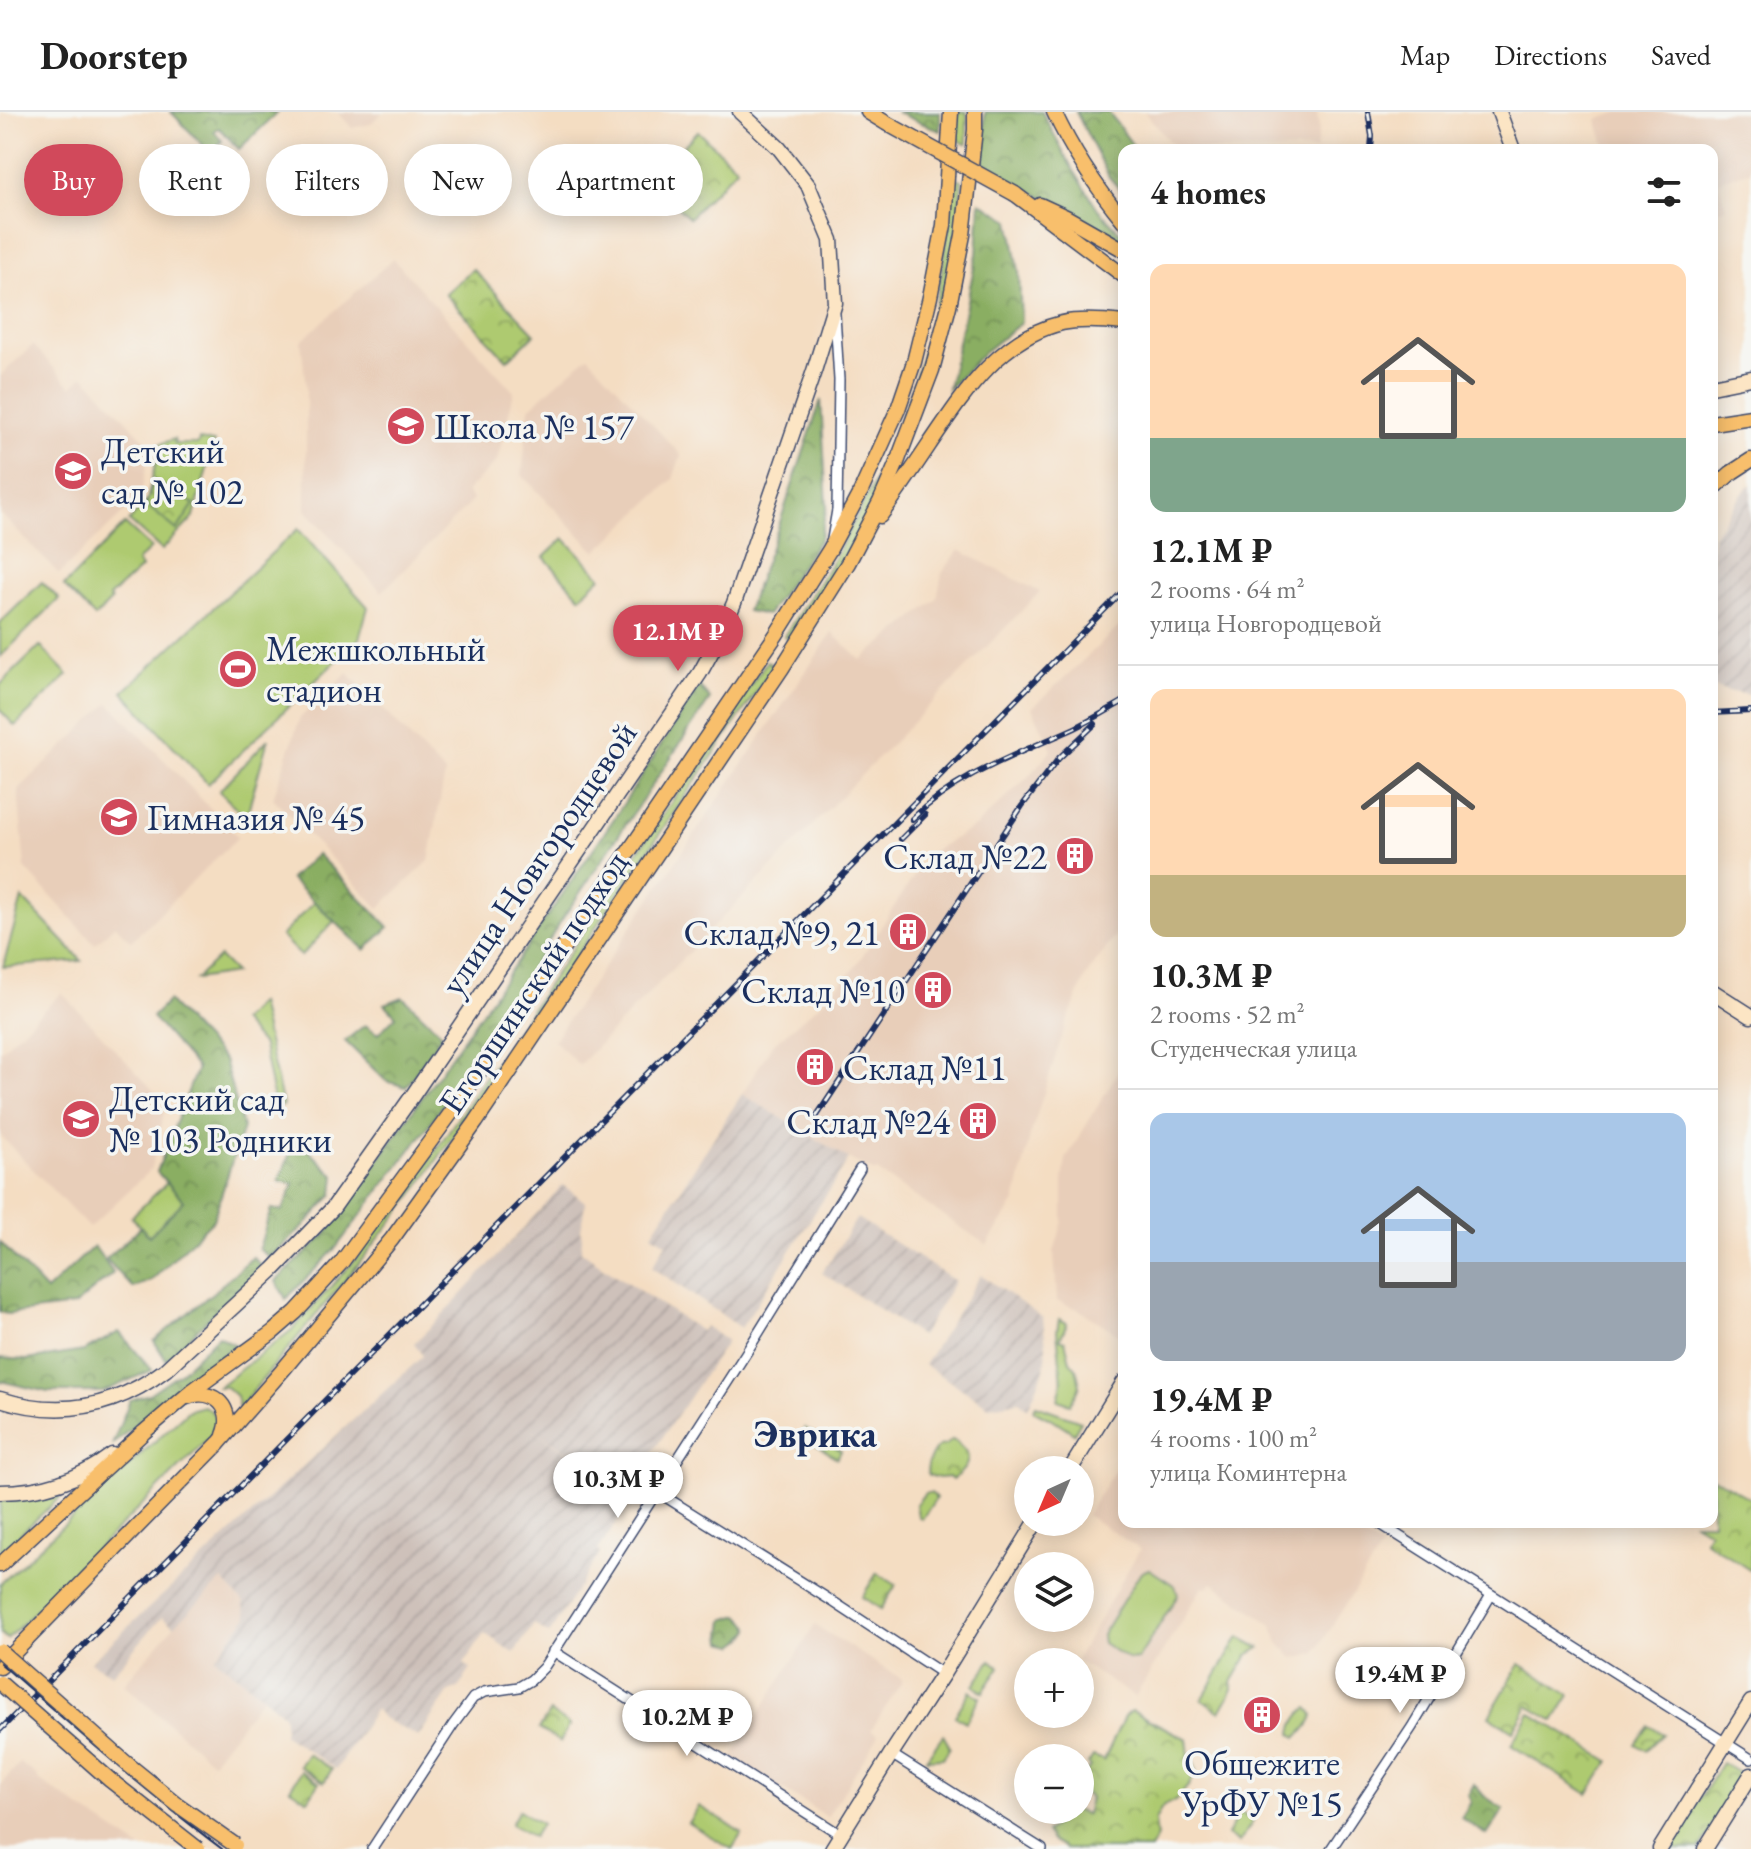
<!DOCTYPE html>
<html lang="en">
<head>
<meta charset="utf-8">
<style>
	body { margin:0; font-family:"EB Garamond",serif; background:#f6f6f6; color:#222; height:100vh; display:flex; flex-direction:column; font-size:30px; white-space:nowrap }
	* { box-sizing:border-box; margin:0 }
	p { font-size:26px; color:#767676 }
	.icon { flex:none; width:44px; height:44px; fill:none; stroke:currentColor; stroke-width:2; stroke-linecap:round; stroke-linejoin:round }
	.map { position:relative; flex:1; overflow:hidden }
	.drawer { position:absolute; left:1118px; top:32px; width:600px; height:1384px; display:flex; flex-direction:column; background:#fff; border-radius:16px; box-shadow:0 4px 20px #0003 }
	.drawer>* { flex:none }
	.banner { position:absolute; left:24px; top:32px; width:760px; height:72px; display:flex; gap:16px }
	.needle { width:52px; rotate:224deg }
	.tools { position:absolute; left:1014px; top:1344px; display:grid; gap:16px }
	.tools a { display:grid; place-items:center; width:80px; height:80px; border-radius:50%; background:#fff; box-shadow:0 4px 20px #0003; font-size:40px }
	.price { position:absolute; translate:-50% -68px; padding:0 18px; border-radius:28px; background:#fff; color:#222; font-size:26px; line-height:52px; filter:drop-shadow(0 2px 4px #0008) }
	.price::after { content:''; position:absolute; left:50%; top:48px; width:24px; height:18px; margin-left:-12px; background:inherit; clip-path:polygon(0 0,100% 0,50% 100%) }
	.price.selected { background:#d1495b; color:#fff }
	ul { padding:0; list-style:none }
	li { display:grid; align-content:center; gap:16px; height:424px; padding:0 32px }
	li+li { border-top:2px solid #e0e0e0 }
	li span { display:grid; place-items:center; height:248px; border-radius:16px; color:#555 }
	li>.icon { margin-inline-start:auto }
	span .icon { width:144px; height:144px; fill:#fffc; stroke-width:1 }
	li b { font-size:34px }
	h2 { display:flex; justify-content:space-between; align-items:center; height:96px; padding:0 32px; font-size:34px }
	.pill { padding:0 28px; border-radius:36px; background:#fff; box-shadow:0 4px 20px #0003; font-size:28px; line-height:72px }
	.pill.selected { background:#d1495b; color:#fff }
	header { display:flex; align-items:center; gap:48px; box-sizing:border-box; height:112px; padding:0 40px; background:#fff; border-bottom:2px solid #e0e0e0 }
	header strong { font-size:38px }
	nav { display:flex; gap:44px; margin-inline-start:auto; font-size:28px }
	.map>svg:first-child { display:block }
</style>
</head>
<body>
<header>
<strong>Doorstep</strong>
<nav><a>Map</a><a>Directions</a><a>Saved</a></nav>
</header>
<div class="map">
<svg width="1751" height="1737" viewBox="0 0 1751 1737">
	<defs>
		<pattern id="industrial-furrows" width="10" height="10" patternUnits="userSpaceOnUse" patternTransform="scale(2)"><rect width="10" height="10" fill="#cec1ba"/><path d="M-1 1l2-2M0 10L10 0M9 11l2-2" fill="none" stroke="#b0a6a2"/></pattern>
		<pattern id="forest-crowns" width="20" height="18" patternUnits="userSpaceOnUse" patternTransform="scale(2)"><rect width="20" height="18" fill="#8aae62"/><path d="M2 6a3 3 0 1 1 6 0M12 15a3 3 0 1 1 6 0" fill="none" stroke="#708e54"/></pattern>
		<pattern id="park-crowns" width="20" height="18" patternUnits="userSpaceOnUse" patternTransform="scale(2)"><rect width="20" height="18" fill="#aeca70"/><path d="M2 6a3 3 0 1 1 6 0M12 15a3 3 0 1 1 6 0" fill="none" stroke="#8da45f"/></pattern>
	</defs>
	<rect width="100%" height="100%" fill="#f6f6f2"/>
	<filter id="ink" filterUnits="userSpaceOnUse"><feTurbulence type="fractalNoise" baseFrequency=".0125" numOctaves="2"/><feDisplacementMap in="SourceGraphic" scale="16" xChannelSelector="R" yChannelSelector="G"/><feConvolveMatrix kernelMatrix="1 2 1 2 8 2 1 2 1" color-interpolation-filters="sRGB"/></filter>
	<filter id="wash" filterUnits="userSpaceOnUse"><feTurbulence type="fractalNoise" baseFrequency=".006" numOctaves="4" result="noise"/><feDisplacementMap in="SourceGraphic" scale="32" xChannelSelector="R" yChannelSelector="G"/><feGaussianBlur stdDeviation="1.8" result="paint"/><feColorMatrix in="noise" values="0 0 0 0 0 0 0 0 0 0 0 0 0 0 0 0 0 1.4 0 .05"/><feComposite in="paint" operator="in"/></filter>
	<g filter="url(#wash)">
		<rect width="100%" height="100%" fill="#f4ddc2"/>
		<g fill="#e8ceb9">
			<polygon points="338,0 383,0 370,12 352,16"/>
			<polygon points="1145,0 1317,0 1319,16 1316,38 1176,38"/>
			<polygon points="1619,0 1751,0 1751,58 1718,69 1726,96 1712,100 1712,38 1607,38 1597,8"/>
			<polygon points="393,147 514,280 497,349 466,380 473,388 382,480 306,398 306,275 301,229"/>
			<polygon points="33,233 71,275 84,264 150,333 141,384 59,462 0,401 0,264"/>
			<polygon points="588,244 681,343 673,367 596,440 522,363 529,296"/>
			<polygon points="959,438 1040,480 579,953 554,928 832,521 861,548 937,487 942,461"/>
			<polygon points="1124,510 1124,812 1086,864 1066,912 1030,1024 1015,1090 987,1133 877,1059 875,1060 849,1047 742,982 772,933 819,893 853,858 929,741 976,714 1030,663 1052,637 1032,596"/>
			<polygon points="348,561 445,661 429,749 379,796 273,686 300,606"/>
			<polygon points="109,591 238,725 131,829 115,813 95,832 25,756 18,678"/>
			<polygon points="62,881 166,992 151,1057 89,1116 0,1023 0,939"/>
			<polygon points="1124,950 1124,1222 1120,1223 1078,1197 1057,1189 1054,1140 1063,1109 1063,1069 1066,1047"/>
			<polygon points="1124,1344 1124,1410 1342,1410 1382,1435 1315,1541 1293,1546 1278,1530 1272,1513 1213,1471 1207,1475 1203,1474 1135,1585 1076,1548 1140,1437 1086,1403"/>
			<polygon points="221,1468 243,1490 247,1505 215,1546 263,1584 212,1650 124,1572 174,1514"/>
			<polygon points="815,1513 903,1568 871,1618 879,1623 827,1705 732,1645"/>
			<polygon points="20,1651 38,1664 37,1667 142,1737 0,1737 0,1673"/>
		</g>
		<g fill="url(#industrial-furrows)">
			<polygon points="1751,373 1751,583 1732,580 1712,574 1712,429 1714,426 1712,425 1748,374"/>
			<polygon points="742,982 849,1047 741,1216 652,1155 666,1131 652,1122"/>
			<polygon points="563,1073 585,1090 581,1118 582,1126 581,1139 602,1154 701,1219 705,1214 727,1229 627,1378 526,1313 592,1357 587,1366 628,1394 598,1438 600,1441 549,1522 534,1512 514,1541 484,1521 464,1552 471,1557 458,1576 448,1581 418,1625 383,1606 375,1597 336,1657 284,1623 284,1604 263,1584 215,1546 247,1505 243,1490 222,1468 174,1514 162,1505 112,1562 90,1550 423,1244 414,1231 444,1202"/>
			<polygon points="857,1106 955,1169 921,1224 822,1161"/>
			<polygon points="981,1163 1043,1206 1046,1236 1044,1258 1028,1296 1019,1289 989,1294 924,1253"/>
		</g>
		<g fill="#aeca70" stroke="#647c67" stroke-width="2">
			<polygon points="957,0 967,0 967,33 957,27"/>
			<path d="M955 66 962 68 955 135 933 236 881 376 850 436 791 529 784 524C804 493 826 463 843 431 877 369 906 303 925 234 941 179 948 123 955 66Z"/>
			<polygon points="174,327 175,332 198,332 199,328 214,330 194,405 162,438 129,409 147,389 160,332"/>
			<polygon points="125,412 151,436 137,449 141,456 109,485 111,489 95,505 64,474"/>
			<polygon points="298,417 368,495 359,527 208,672 123,580"/>
			<polygon points="564,426 601,465 580,485 544,445"/>
			<polygon points="42,470 59,487 0,545 0,511"/>
			<polygon points="40,534 68,563 15,614 0,598 0,573"/>
			<polygon points="767,549 774,554 415,1080 360,1150 239,1296 236,1284 226,1275 218,1275 293,1217 354,1149 411,1075"/>
			<polygon points="268,627 246,706 219,679"/>
			<polygon points="22,786 82,849 3,855"/>
			<polygon points="315,789 335,808 301,844 281,824"/>
			<polygon points="219,845 235,861 196,867"/>
			<polygon points="259,891 283,994 275,995 263,934 241,909"/>
			<polygon points="167,1071 185,1089 149,1124 131,1105"/>
			<polygon points="1059,1207 1067,1211 1060,1227 1065,1229 1070,1249 1076,1256 1080,1274 1070,1292 1058,1288 1062,1271 1057,1219"/>
			<polygon points="1036,1293 1081,1309 1074,1321 1051,1306 1048,1306 1033,1298"/>
			<path d="M203 1294C217 1300 220 1312 211 1324L7 1527 0 1521V1472L189 1298Z"/>
			<polygon points="805,1316 841,1339 837,1346 801,1323"/>
			<path d="M73 1373 0 1441V1388C24 1392 51 1381 73 1373Z"/>
			<polygon points="1149,1457 1175,1474 1178,1483 1138,1547 1129,1548 1103,1531 1102,1523 1140,1461"/>
			<polygon points="991,1548 1000,1555 983,1580 974,1574"/>
			<polygon points="970,1579 980,1585 966,1610 955,1604"/>
			<path d="M1308 1596C1310 1598 1313 1600 1313 1604 1312 1611 1302 1622 1297 1625L1292 1621C1293 1612 1300 1600 1308 1596Z"/>
			<polygon points="943,1623 950,1635 943,1646 926,1647"/>
			<polygon points="307,1642 332,1657 324,1670 299,1654"/>
			<polygon points="699,1694 742,1721 732,1737 688,1711"/>
			<polygon points="519,1698 541,1712 533,1725 511,1712"/>
			<polygon points="1240,1700 1253,1709 1239,1731 1227,1723"/>
		</g>
		<g fill="url(#forest-crowns)" stroke="#526e60" stroke-width="2">
			<polygon points="171,0 278,0 239,37 219,16 214,19 222,29 216,35 238,60 233,64"/>
			<polygon points="896,0 940,0 940,19"/>
			<polygon points="985,0 1042,0 1071,54 1098,97 1124,125 1124,132 983,52"/>
			<polygon points="1076,0 1108,0 1135,36 1152,33 1156,38 1124,38 1124,82 1109,65"/>
			<polygon points="980,90 1010,108 1019,159 1021,211 983,241 948,277 977,142"/>
			<polygon points="821,288 827,394 820,427 767,503 747,499 778,416"/>
			<polygon points="699,574 710,587 561,809 490,923 427,1016 335,1137 286,1187 276,1169 325,1123 478,906 615,705"/>
			<polygon points="317,742 389,815 365,838 290,767"/>
			<polygon points="403,885 442,922 406,975 386,969 345,929 365,913 378,922 396,904 385,892"/>
			<polygon points="168,889 224,948 243,1016 213,1108 152,1168 133,1176 106,1147 141,1115 149,1124 184,1089 157,1060 197,956 152,905"/>
			<polygon points="298,1028 335,1064 333,1082 306,1112 270,1146 259,1137 271,1097 282,1099 294,1072 279,1069 294,1031"/>
			<polygon points="0,1130 46,1179 94,1134 113,1161 74,1194 8,1202 0,1200"/>
			<polygon points="253,1145 262,1155 166,1248 154,1229 216,1178"/>
			<polygon points="119,1220 152,1258 103,1280 48,1280 0,1269 0,1246 26,1248 84,1239"/>
			<polygon points="218,1224 236,1233 187,1268 112,1333 130,1288 149,1282 182,1259"/>
			<polygon points="739,1503 749,1513 751,1518 743,1527 735,1533 723,1530 722,1522 724,1508"/>
			<polygon points="1474,1672 1484,1684 1504,1697 1487,1723 1461,1706 1471,1690 1468,1683"/>
		</g>
		<g fill="url(#park-crowns)" stroke="#647c67" stroke-width="2">
			<polygon points="698,19 737,56 689,106 650,69"/>
			<polygon points="473,157 535,222 507,248 445,182"/>
			<polygon points="154,368 194,392 177,418 146,393"/>
			<path d="M952 1328 957 1330C959 1334 963 1337 966 1340 973 1352 959 1362 952 1368L949 1365 939 1366 928 1363C925 1356 932 1339 939 1334L946 1333Z"/>
			<polygon points="1714,1366 1751,1387 1751,1459 1704,1428 1709,1419 1694,1410 1712,1410 1712,1368"/>
			<polygon points="925,1381 931,1381 936,1386 922,1407 918,1404 916,1392"/>
			<polygon points="877,1461 896,1473 881,1497 862,1485"/>
			<polygon points="1239,1525 1260,1536 1248,1543 1232,1570 1233,1577 1220,1600 1202,1588"/>
			<polygon points="1520,1552 1570,1583 1554,1609 1528,1594 1513,1619 1489,1604"/>
			<polygon points="1132,1599 1187,1627 1189,1643 1194,1651 1196,1658 1189,1673 1175,1689 1168,1691 1162,1695 1155,1708 1157,1725 1150,1737 1065,1737 1053,1730 1046,1720 1061,1709 1065,1700 1073,1698 1086,1702 1090,1686 1080,1676 1080,1670 1090,1654 1088,1652 1093,1644 1104,1648 1124,1605"/>
			<polygon points="550,1600 570,1613 560,1630 539,1617"/>
			<polygon points="1530,1601 1609,1649 1588,1682 1511,1633"/>
			<polygon points="1649,1614 1663,1622 1646,1638 1636,1632"/>
			<polygon points="1722,1651 1745,1665 1699,1737 1667,1737"/>
			<polygon points="301,1659 319,1671 308,1688 290,1677"/>
		</g>
	</g>
	<g filter="url(#ink)">
		<g fill="none" stroke-linecap="round" stroke-linejoin="round">
			<g stroke="#3c496d" stroke-width="12">
				<g id="street">
					<polyline points="832,427 837,398 839,268 835,202"/>
					<polyline points="656,1379 835,1491 943,1562"/>
					<polyline points="1377,1410 1751,1647"/>
					<polyline points="553,1539 841,1723"/>
					<polyline points="891,1642 1042,1737"/>
					<polyline points="372,1737 453,1613 473,1586 484,1580 519,1575 531,1568 544,1555 746,1241 860,1057"/>
					<polyline points="1331,1737 1412,1615 1491,1483"/>
				</g>
			</g>
			<g stroke="#3c496d" stroke-width="17">
				<g id="secondary">
					<polyline points="1499,0 1513,38"/>
					<polyline points="1712,274 1751,266"/>
					<polyline points="1712,879 1751,904"/>
					<path d="M0 1287C60 1306 115 1296 165 1258L273 1158 333 1096 413 983 700 561 718 528 734 491 814 259 835 191 831 128 808 73 779 36 740 0"/>
					<polyline points="1070,1358 1124,1270"/>
					<path d="M0 1380C41 1380 79 1368 112 1343"/>
					<polyline points="832,1737 891,1642 943,1562 1036,1410"/>
					<polyline points="1660,1737 1751,1590"/>
					<polyline points="1705,1737 1751,1663"/>
				</g>
			</g>
			<g stroke="#3c496d" stroke-width="17">
				<g id="primary">
					<polyline points="868,0 886,11"/>
					<path d="M1054 0C1072 39 1096 75 1124 109"/>
					<polyline points="1015,82 1124,164"/>
					<polyline points="1040,93 1066,105 1124,138"/>
					<polyline points="1712,311 1751,305"/>
					<polyline points="1712,378 1731,361 1751,348"/>
					<path d="M880 404C897 381 913 357 929 333 963 283 999 226 1062 211 1081 207 1105 209 1124 211"/>
					<path d="M187 1285C215 1275 235 1297 224 1323"/>
					<polyline points="0,1453 144,1320 192,1279 273,1220 296,1200 341,1151 451,1001 776,523 830,437 861,379 898,297 914,250 930,185 944,113 951,0"/>
					<polyline points="0,1555 219,1331 282,1259 392,1127 476,1010 782,556 848,451 880,390 896,353 932,258 949,194 963,123 975,18 975,0"/>
				</g>
			</g>
			<use href="#street" stroke="#fff" stroke-width="9"/>
			<use href="#secondary" stroke="#fce5c4" stroke-width="14"/>
			<use href="#primary" stroke="#f8bf6c" stroke-width="14"/>
			<path stroke="#1b2f5e" stroke-width="2" d="M0 1551C73 1615 145 1679 222 1737"/>
			<g stroke="#1b2f5e" stroke-width="6">
				<g id="rail">
					<polyline points="1368,0 1372,24 1371,38"/>
					<polyline points="1712,601 1751,599"/>
					<path d="M912 707C957 663 1018 642 1075 616 1092 608 1108 598 1124 589"/>
					<polyline points="901,727 925,703"/>
					<polyline points="816,1005 1022,694 1059,646 1095,612"/>
					<polyline points="0,1618 1124,478"/>
				</g>
			</g>
			<use href="#rail" stroke="#f6f6f2" stroke-width="3" stroke-dasharray="9" stroke-linecap="butt"/>
			<g stroke="#3c496d" stroke-width="17" stroke-linecap="butt">
				<g id="primary-bridge">
					<polyline points="886,11 1015,82"/>
					<polyline points="0,1539 125,1650 178,1693 235,1733"/>
					<polyline points="0,1571 110,1668 198,1737"/>
				</g>
			</g>
			<use href="#primary-bridge" stroke="#f8bf6c" stroke-width="14"/>
		</g>
	</g>
	<defs>
		<g id="school-disc" transform="scale(2)"><circle r="9.5" fill="#d1495b" stroke="#f6f6f2"/><path d="M0-5L7-2L0 1L-7-2ZM-4 1L0 2.5L4 1V4Q0 6-4 4Z" fill="#fff"/></g>
		<g id="stadium-disc" transform="scale(2)"><circle r="9.5" fill="#d1495b" stroke="#f6f6f2"/><path d="M0-5a6.5 5 0 1 0 0 10a6.5 5 0 1 0 0-10ZM-3.5-1.8h7v3.6h-7Z" fill="#fff"/></g>
		<g id="building-disc" transform="scale(2)"><circle r="9.5" fill="#d1495b" stroke="#f6f6f2"/><path d="M-4-6H4V6H1V3H-1V6H-4ZM-2.5-4.3h1.7v1.8h-1.7ZM.8-4.3h1.7v1.8H.8ZM-2.5-1h1.7V.8h-1.7ZM.8-1h1.7V.8H.8Z" fill="#fff"/></g>
	</defs>
	<g fill-rule="evenodd">
		<use href="#school-disc" x="406" y="314"/>
		<use href="#school-disc" x="73" y="359"/>
		<use href="#stadium-disc" x="238" y="557"/>
		<use href="#school-disc" x="119" y="705"/>
		<use href="#building-disc" x="1075" y="744"/>
		<use href="#building-disc" x="908" y="820"/>
		<use href="#building-disc" x="933" y="878"/>
		<use href="#building-disc" x="815" y="955"/>
		<use href="#school-disc" x="81" y="1007"/>
		<use href="#building-disc" x="978" y="1009"/>
		<use href="#building-disc" x="1262" y="1603"/>
	</g>
	<g text-anchor="middle" dominant-baseline="central" stroke-width="7" stroke-linejoin="round" paint-order="stroke">
		<g font-size="36" fill="#1b2f5e" stroke="#f6f6f2" text-anchor="start">
			<text x="434" y="314">Школа № 157</text>
			<text x="101" y="338">Детский<tspan x="101" dy="41">сад № 102</tspan></text>
			<text x="266" y="536">Межшкольный<tspan x="266" dy="41">стадион</tspan></text>
			<text x="147" y="705">Гимназия № 45</text>
			<text x="1047" y="744" text-anchor="end">Склад №22</text>
			<text x="880" y="820" text-anchor="end">Склад №9, 21</text>
			<text x="905" y="878" text-anchor="end">Склад №10</text>
			<text x="843" y="955">Склад №11</text>
			<text x="109" y="986">Детский сад<tspan x="109" dy="41">№ 103 Родники</tspan></text>
			<text x="950" y="1009" text-anchor="end">Склад №24</text>
			<text x="1262" y="1650" text-anchor="middle">Общежите<tspan x="1262" dy="41">УрФУ №15</tspan></text>
		</g>
		<g font-size="36" fill="#1b2f5e" stroke="#f6f6f2">
			<text transform="translate(538 746) rotate(-56)">улица Новгородцевой</text>
			<text transform="translate(533 870) rotate(-56)">Егоршинский подход</text>
		</g>
		<g font-size="38" font-weight="bold" fill="#1b2f5e" stroke="#f6f6f2">
			<text x="815" y="1321">Эврика</text>
		</g>
	</g>
</svg>
<div class="tools">
<a><svg class="needle" viewBox="-14 -14 28 28"><path d="M0-13l5 13h-10z" fill="#e53935"/><path d="M0 13l5-13h-10z" fill="#767676"/></svg></a>
<a><svg class="icon" aria-label="layers" viewBox="0 0 24 24"><path d="M12 4l9 5-9 5-9-5zM3 14l9 5 9-5"/></svg></a>
<a>+</a>
<a>−</a>
</div>
<b class="price selected" style="left:678px;top:561px">12.1M ₽</b>
<b class="price" style="left:618px;top:1408px">10.3M ₽</b>
<b class="price" style="left:1400px;top:1603px">19.4M ₽</b>
<b class="price" style="left:687px;top:1646px">10.2M ₽</b>
<div class="banner">
<a class="pill selected">Buy</a>
<a class="pill">Rent</a>
<a class="pill">Filters</a>
<a class="pill">New</a>
<a class="pill">Apartment</a>
</div>
<section class="drawer">
<h2>4 homes<svg class="icon" aria-label="filters" viewBox="0 0 24 24"><path d="M4 7h16M4 17h16"/><circle cx="9" cy="7" r="2"/><circle cx="15" cy="17" r="2"/></svg></h2>
<ul>
<li><span style="background:linear-gradient(#ffd9b3 70%,#7fa58c 0)"><svg class="icon" aria-label="home" viewBox="0 0 24 24"><path d="M3 11l9-7 9 7M6 9v11h12V9"/></svg></span><div><b>12.1M ₽</b><p>2 rooms · 64 m²</p><p>улица Новгородцевой</p></div></li>
<li><span style="background:linear-gradient(#ffd9b3 75%,#c2b280 0)"><svg class="icon" aria-label="home" viewBox="0 0 24 24"><path d="M3 11l9-7 9 7M6 9v11h12V9"/></svg></span><div><b>10.3M ₽</b><p>2 rooms · 52 m²</p><p>Студенческая улица</p></div></li>
<li><span style="background:linear-gradient(#a9c7e8 60%,#9aa5b1 0)"><svg class="icon" aria-label="home" viewBox="0 0 24 24"><path d="M3 11l9-7 9 7M6 9v11h12V9"/></svg></span><div><b>19.4M ₽</b><p>4 rooms · 100 m²</p><p>улица Коминтерна</p></div></li>
</ul>
</section>
</div>
</body>
</html>
